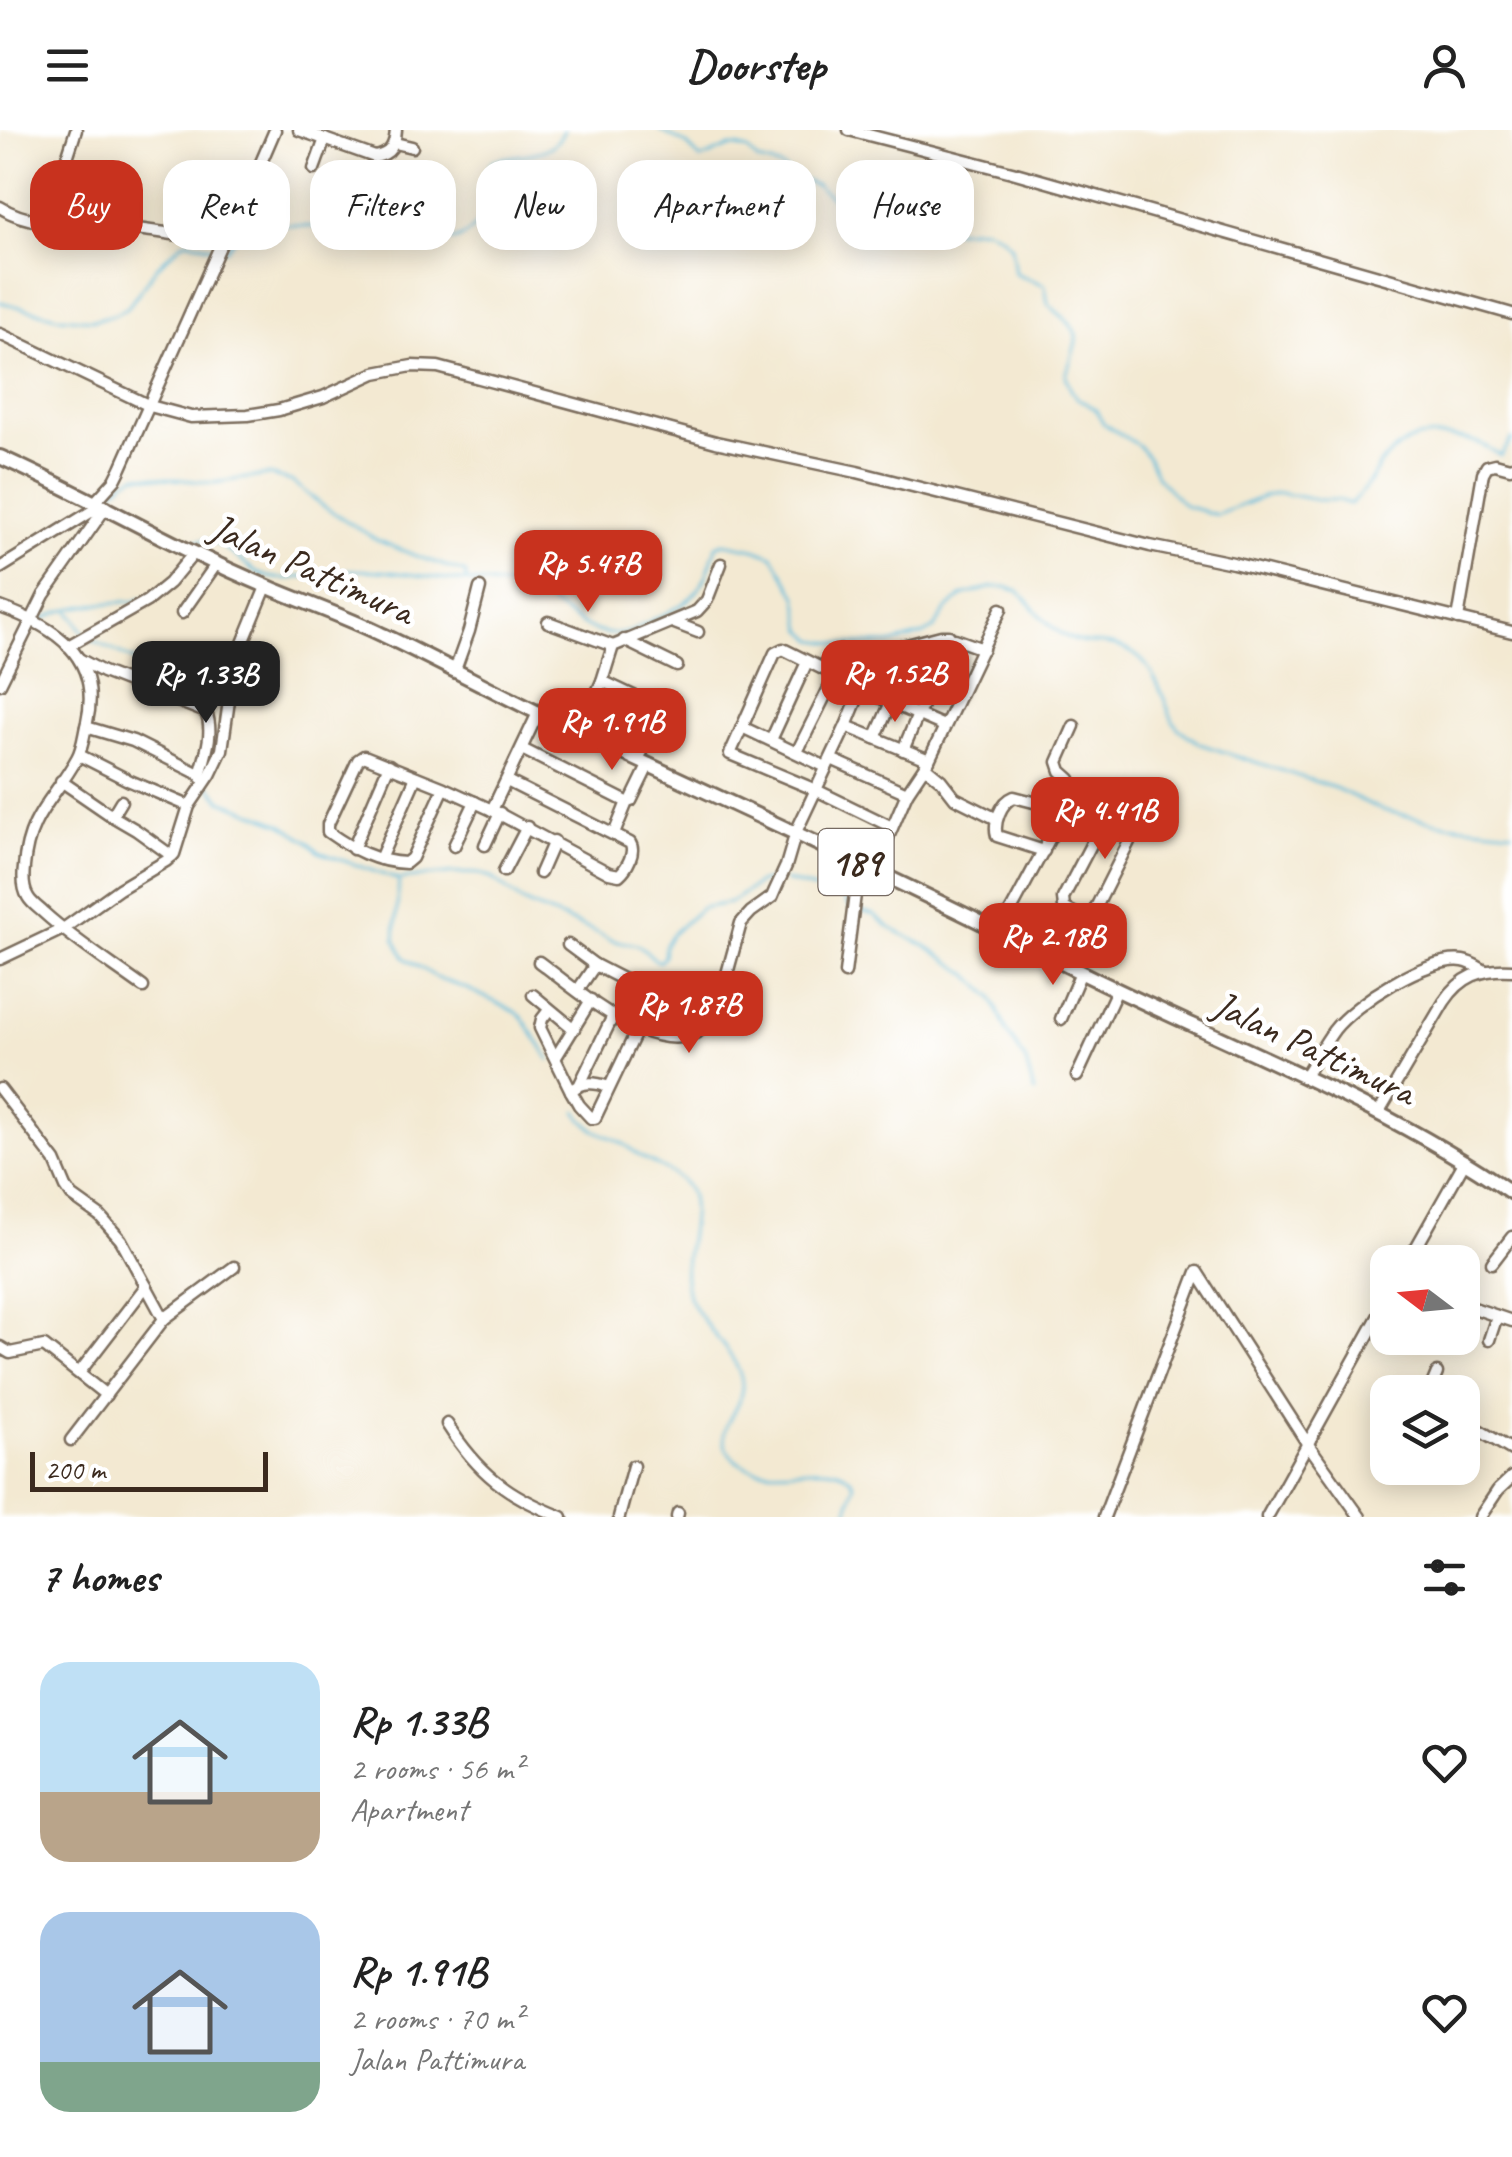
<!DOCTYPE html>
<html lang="en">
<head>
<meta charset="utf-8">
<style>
	body { margin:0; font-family:Caveat,sans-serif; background:#f2f2f2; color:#222; height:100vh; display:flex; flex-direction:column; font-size:38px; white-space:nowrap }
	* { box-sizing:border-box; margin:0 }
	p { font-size:32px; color:#767676 }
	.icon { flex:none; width:55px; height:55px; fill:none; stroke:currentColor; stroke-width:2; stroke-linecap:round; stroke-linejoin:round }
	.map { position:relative; height:1387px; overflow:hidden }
	.panel { display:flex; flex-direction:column; background:#fff; flex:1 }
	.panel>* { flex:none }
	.hud { position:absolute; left:30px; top:30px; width:1000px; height:90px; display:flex; gap:20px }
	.needle { width:65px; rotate:286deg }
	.controls { position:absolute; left:1370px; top:1115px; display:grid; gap:20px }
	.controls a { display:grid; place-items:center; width:110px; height:110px; border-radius:20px; background:#fff; box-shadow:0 5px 25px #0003; font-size:50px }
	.scale { position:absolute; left:30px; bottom:25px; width:238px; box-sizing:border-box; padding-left:10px; border:5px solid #3b2a1e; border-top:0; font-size:28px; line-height:35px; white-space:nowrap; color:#3b2a1e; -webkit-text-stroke:8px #fff; paint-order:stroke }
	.price { position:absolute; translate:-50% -85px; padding:0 22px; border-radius:20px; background:#c8321e; color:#fff; font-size:32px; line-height:65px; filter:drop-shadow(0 2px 5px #0008) }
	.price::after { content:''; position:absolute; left:50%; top:60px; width:30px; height:22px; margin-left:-15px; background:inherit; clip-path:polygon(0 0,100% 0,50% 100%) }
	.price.active { background:#222; color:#fff }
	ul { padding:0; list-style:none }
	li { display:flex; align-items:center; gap:30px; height:250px; padding:0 40px }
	li span { display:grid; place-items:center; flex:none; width:280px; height:200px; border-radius:30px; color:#555 }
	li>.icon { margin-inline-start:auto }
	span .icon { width:120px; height:120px; fill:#fffc; stroke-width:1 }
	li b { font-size:42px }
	h2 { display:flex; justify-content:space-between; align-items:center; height:120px; padding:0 40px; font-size:42px }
	.chip { padding:0 35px; border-radius:30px; background:#fff; box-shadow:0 5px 25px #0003; font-size:35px; line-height:90px }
	.chip.active { background:#c8321e; color:#fff }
	header { display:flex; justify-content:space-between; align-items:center; height:130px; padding:0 40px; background:#fff; font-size:45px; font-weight:600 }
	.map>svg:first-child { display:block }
</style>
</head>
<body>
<header><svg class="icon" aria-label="menu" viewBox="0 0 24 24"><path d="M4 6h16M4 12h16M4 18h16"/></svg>Doorstep<svg class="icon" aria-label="person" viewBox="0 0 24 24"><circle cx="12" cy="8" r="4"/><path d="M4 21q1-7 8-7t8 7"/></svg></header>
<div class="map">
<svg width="1512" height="1387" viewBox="0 0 1512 1387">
	<rect width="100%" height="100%" fill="#fff"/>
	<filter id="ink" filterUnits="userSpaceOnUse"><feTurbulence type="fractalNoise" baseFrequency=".01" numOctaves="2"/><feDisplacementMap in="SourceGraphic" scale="20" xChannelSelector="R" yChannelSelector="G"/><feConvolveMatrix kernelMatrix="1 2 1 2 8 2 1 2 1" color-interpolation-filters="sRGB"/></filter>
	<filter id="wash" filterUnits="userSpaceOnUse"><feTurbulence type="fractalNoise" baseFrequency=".0048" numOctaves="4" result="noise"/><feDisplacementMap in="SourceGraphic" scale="40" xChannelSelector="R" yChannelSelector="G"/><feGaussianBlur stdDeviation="2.25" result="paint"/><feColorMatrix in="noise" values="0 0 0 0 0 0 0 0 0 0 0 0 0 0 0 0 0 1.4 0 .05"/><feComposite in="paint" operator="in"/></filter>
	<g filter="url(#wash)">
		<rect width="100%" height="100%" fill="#f3e9d2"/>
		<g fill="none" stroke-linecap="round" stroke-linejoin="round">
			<g stroke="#5cbbdb" stroke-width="2.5">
				<path d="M659 0 686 14 701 29 729 17H737L748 20 758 31 781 37 799 49 818 56 841 76 851 77 879 65 926 84 931 89 947 98 957 100 985 98 1001 106 1011 116 1015 143 1045 155 1048 174 1070 193 1076 204V212L1066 246 1071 260 1076 267 1096 280 1103 293 1139 316 1148 328 1157 347 1185 376 1217 385 1265 366 1280 363 1317 370H1338L1350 374C1359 365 1369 355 1375 343 1380 335 1377 336 1384 330 1407 307 1419 305 1449 307 1472 309 1482 313 1501 326L1512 309"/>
				<path d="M224 119 226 120C236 105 243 95 261 92L455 110C498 93 474 60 492 31 518 22 553 30 564 0"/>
				<polyline points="0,172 60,187 94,190 116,184 128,177 157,137 182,113 189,111 216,118"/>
				<polyline points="105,368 125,351 137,345 213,353 268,345 291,351 323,376 377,410 416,426 466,443 466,450"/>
				<path d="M191 415C216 395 242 441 269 447 297 453 324 440 352 440 388 440 423 446 459 451 479 453 500 454 519 459 561 470 586 514 629 502 638 499 647 492 656 488 697 470 704 459 716 416L723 413 730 414 754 419 773 426 797 466 803 499 815 510 841 514H890L922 505 935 498 945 481 962 466 993 457H1005L1019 461C1033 476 1047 496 1065 506 1080 515 1095 512 1111 515 1152 522 1159 559 1173 591L1178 598 1200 614 1335 658 1382 680 1438 693 1512 701"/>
				<polyline points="70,482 85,504"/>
				<path d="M41 492C59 475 111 473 136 471L143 468"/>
				<polyline points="91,509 180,554 198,574"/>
				<polyline points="208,654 221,670 282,694 308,711 319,722 399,750 395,809 405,828 437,848 468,859 516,882 522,887 550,930"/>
				<path d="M402 749C421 747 472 739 487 746 501 752 511 766 525 773 549 784 574 792 598 803 602 805 606 808 611 810 621 814 632 811 641 817 649 822 651 828 659 832L664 827 665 815 671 805 701 778 730 773 760 752 777 750"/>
				<polyline points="785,751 843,767 849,777"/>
				<polyline points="857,780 875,785 890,798 928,817 967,843 992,867 1007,902 1025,929 1034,962"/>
				<path d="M577 981 582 989 593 999C604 1005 616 1009 627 1016 633 1020 638 1026 645 1029 686 1051 698 1053 690 1104 687 1123 681 1145 688 1164 699 1195 740 1224 742 1254 744 1280 711 1297 730 1324 757 1363 837 1317 855 1355L846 1387"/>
			</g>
		</g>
	</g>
	<g filter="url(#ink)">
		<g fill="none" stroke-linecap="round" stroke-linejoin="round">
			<g stroke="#7b6d5d" stroke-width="15">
				<g id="minor">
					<path d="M299 0 375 27C391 24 395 15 396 0"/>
					<polyline points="849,0 1012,42 1512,184"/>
					<polyline points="395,13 412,17"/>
					<polyline points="314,39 325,9"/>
					<path d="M0 77C33 99 90 94 129 98 160 102 191 106 222 112"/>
					<polyline points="34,90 67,28 76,0"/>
					<polyline points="0,204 150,276 191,287 248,285 279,280 323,267 375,243 412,236 438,237 716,312 857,342 1150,416 1233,433 1512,502"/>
					<polyline points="95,372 115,350 121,338 221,114 250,58 275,0"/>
					<polyline points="0,438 102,375"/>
					<path d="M0 477C54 496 102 526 87 592 84 603 83 618 77 628 54 670 28 685 24 737 23 746 23 759 28 767 32 774 39 778 44 783 75 811 110 833 143 857"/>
					<polyline points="182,483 217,433"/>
					<polyline points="1458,489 1483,343 1487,336 1495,334 1510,338 1512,337"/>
					<polyline points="548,492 613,516"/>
					<polyline points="672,492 698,502"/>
					<polyline points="624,510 677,536"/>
					<polyline points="68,516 147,471 169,453 194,423"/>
					<path d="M79 529 103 542 206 582C214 602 206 624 200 645"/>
					<polyline points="455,540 469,501 480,458"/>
					<polyline points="828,542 837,523 840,521 876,523 941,506 949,506 952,511"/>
					<polyline points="602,551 661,579"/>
					<polyline points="0,554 44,465 106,377"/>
					<polyline points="586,589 644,618 638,629"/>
					<polyline points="846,596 929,630"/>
					<polyline points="86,597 133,611 199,644 202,648"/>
					<polyline points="742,597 826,637"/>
					<polyline points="579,603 602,551 613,516 697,481 707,470 721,434"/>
					<polyline points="875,608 912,525 918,523 942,534"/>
					<polyline points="771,610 807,532"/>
					<polyline points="522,619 627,672 614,704"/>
					<polyline points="903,620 948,514 955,509 983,519"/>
					<polyline points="797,622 835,546"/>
					<polyline points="79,625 130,651 189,676"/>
					<polyline points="831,629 907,663"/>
					<polyline points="925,637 941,650 955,668 997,689"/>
					<polyline points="61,651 112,686 121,671"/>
					<path d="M444 658 412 728 406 733C376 732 352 719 328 702V694L358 630 364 626 444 658 492 680 538 583"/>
					<polyline points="627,672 631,671 649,634"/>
					<path d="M492 680 609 743 619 745C627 738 636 722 630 713L507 651"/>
					<polyline points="112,686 136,700 172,726"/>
					<polyline points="892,697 816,660 730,624 775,523 783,519 891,573 944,596"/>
					<polyline points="485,715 500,683"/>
					<polyline points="454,716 475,672"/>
					<polyline points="353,719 389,635"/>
					<path d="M1044 721 997 706C993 693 1001 672 1014 667L1065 680"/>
					<polyline points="380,729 416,647"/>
					<polyline points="874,740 907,663 929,630 1001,479"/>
					<polyline points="504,741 527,697"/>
					<polyline points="540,743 554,711"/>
					<polyline points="1000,801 1065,680 1070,666 1073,656 1070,649 1061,641 1058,632 1074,596"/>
					<polyline points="568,815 595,835"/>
					<polyline points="0,829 63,799 119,759 166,731 174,724 189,676 210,645 222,620 234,535 266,457"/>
					<path d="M539 832C579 861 674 949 716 884L741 793 751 782 772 767 775 760 786 736 796 702 846 596 876 523"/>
					<polyline points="1067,835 1145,680 1144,675 1132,668 1119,666 1115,669 1063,768 1064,778 1089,791"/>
					<polyline points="845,843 859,733"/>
					<polyline points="578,860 595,835 630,853 654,860 656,866 648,902"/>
					<polyline points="533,865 574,899"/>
					<path d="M549 880 542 889 540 898 571 961C583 951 594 952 609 957"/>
					<polyline points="1061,889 1081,842"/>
					<polyline points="621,890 630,853"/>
					<polyline points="556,927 591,870"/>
					<polyline points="1077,946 1117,860"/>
					<path d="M1304 947C1314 932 1323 915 1334 900 1355 873 1428 826 1463 831 1471 832 1478 837 1485 841"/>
					<polyline points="580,954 613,886"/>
					<polyline points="0,959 55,1031 66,1057 72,1066 100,1086 121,1110 164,1189"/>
					<polyline points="571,961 579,975 591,988 595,988 638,898"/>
					<path d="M1378 984 1444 872C1461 846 1482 838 1512 840"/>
					<polyline points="1408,1132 1465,1031"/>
					<polyline points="1492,1133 1512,1107"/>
					<polyline points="1462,1174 1512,1191"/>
					<polyline points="1489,1210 1497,1186"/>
					<polyline points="0,1217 10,1223 44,1216 106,1265"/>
					<polyline points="79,1243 146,1156"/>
					<polyline points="1437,1243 1432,1255 1439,1262"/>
					<polyline points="1462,1290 1512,1320"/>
					<path d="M447 1294C478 1343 508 1366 562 1387"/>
					<polyline points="71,1310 164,1189 234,1137"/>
					<polyline points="619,1387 633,1336"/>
					<polyline points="677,1387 678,1383"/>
					<polyline points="1104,1387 1197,1142 1307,1313 1360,1387"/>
					<polyline points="1267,1387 1388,1169"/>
					<polyline points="1480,1387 1498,1360 1512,1347"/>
				</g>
			</g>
			<g stroke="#7b6d5d" stroke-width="18">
				<path id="major" d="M0 327C90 367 175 418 266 456 305 473 345 486 383 505 449 536 513 572 580 603 744 679 907 754 1068 836 1217 911 1375 968 1512 1063"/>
			</g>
			<use href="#minor" stroke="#fff" stroke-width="10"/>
			<use href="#major" stroke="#fff" stroke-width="12"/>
		</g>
	</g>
	<g text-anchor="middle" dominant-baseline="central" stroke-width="9" stroke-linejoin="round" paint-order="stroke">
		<rect fill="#fff" stroke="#766a62" stroke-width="2.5" x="818.5" y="699" width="75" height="66" rx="8"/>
		<g font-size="38" font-weight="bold" fill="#3b2a1e">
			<text x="856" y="732">189</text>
		</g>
		<g font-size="40" fill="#3b2a1e" stroke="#fff">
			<text transform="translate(312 439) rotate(24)">Jalan Pattimura</text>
			<text transform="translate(1314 918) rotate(25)">Jalan Pattimura</text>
		</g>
	</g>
</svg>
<div class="controls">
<a><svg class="needle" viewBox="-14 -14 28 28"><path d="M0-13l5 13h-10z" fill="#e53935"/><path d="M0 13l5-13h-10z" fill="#767676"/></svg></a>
<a><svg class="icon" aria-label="layers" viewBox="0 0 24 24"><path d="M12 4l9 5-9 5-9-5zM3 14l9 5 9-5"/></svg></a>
</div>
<div class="scale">200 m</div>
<b class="price" style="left:588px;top:485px">Rp 5.47B</b>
<b class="price" style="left:895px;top:595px">Rp 1.52B</b>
<b class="price active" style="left:206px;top:596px">Rp 1.33B</b>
<b class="price" style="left:612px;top:643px">Rp 1.91B</b>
<b class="price" style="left:1105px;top:732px">Rp 4.41B</b>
<b class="price" style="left:1053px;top:858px">Rp 2.18B</b>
<b class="price" style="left:689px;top:926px">Rp 1.87B</b>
<div class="hud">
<a class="chip active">Buy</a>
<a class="chip">Rent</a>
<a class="chip">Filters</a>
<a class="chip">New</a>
<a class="chip">Apartment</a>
<a class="chip">House</a>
</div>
</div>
<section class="panel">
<h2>7 homes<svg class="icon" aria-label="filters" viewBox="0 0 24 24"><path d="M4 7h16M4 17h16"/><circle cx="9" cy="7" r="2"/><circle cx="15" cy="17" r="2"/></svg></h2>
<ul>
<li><span style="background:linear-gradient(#bfe0f5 65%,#b9a48a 0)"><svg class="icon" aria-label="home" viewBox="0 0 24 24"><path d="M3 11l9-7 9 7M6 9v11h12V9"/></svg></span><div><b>Rp 1.33B</b><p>2 rooms · 56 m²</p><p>Apartment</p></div><svg class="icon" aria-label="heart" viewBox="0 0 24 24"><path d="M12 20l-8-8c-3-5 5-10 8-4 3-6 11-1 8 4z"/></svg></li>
<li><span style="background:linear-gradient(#a9c7e8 75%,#7fa58c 0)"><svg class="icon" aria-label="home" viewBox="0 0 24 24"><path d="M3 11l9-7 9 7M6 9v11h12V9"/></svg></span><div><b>Rp 1.91B</b><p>2 rooms · 70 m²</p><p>Jalan Pattimura</p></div><svg class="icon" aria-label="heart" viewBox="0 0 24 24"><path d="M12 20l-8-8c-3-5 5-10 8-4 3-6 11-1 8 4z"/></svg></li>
</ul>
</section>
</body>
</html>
